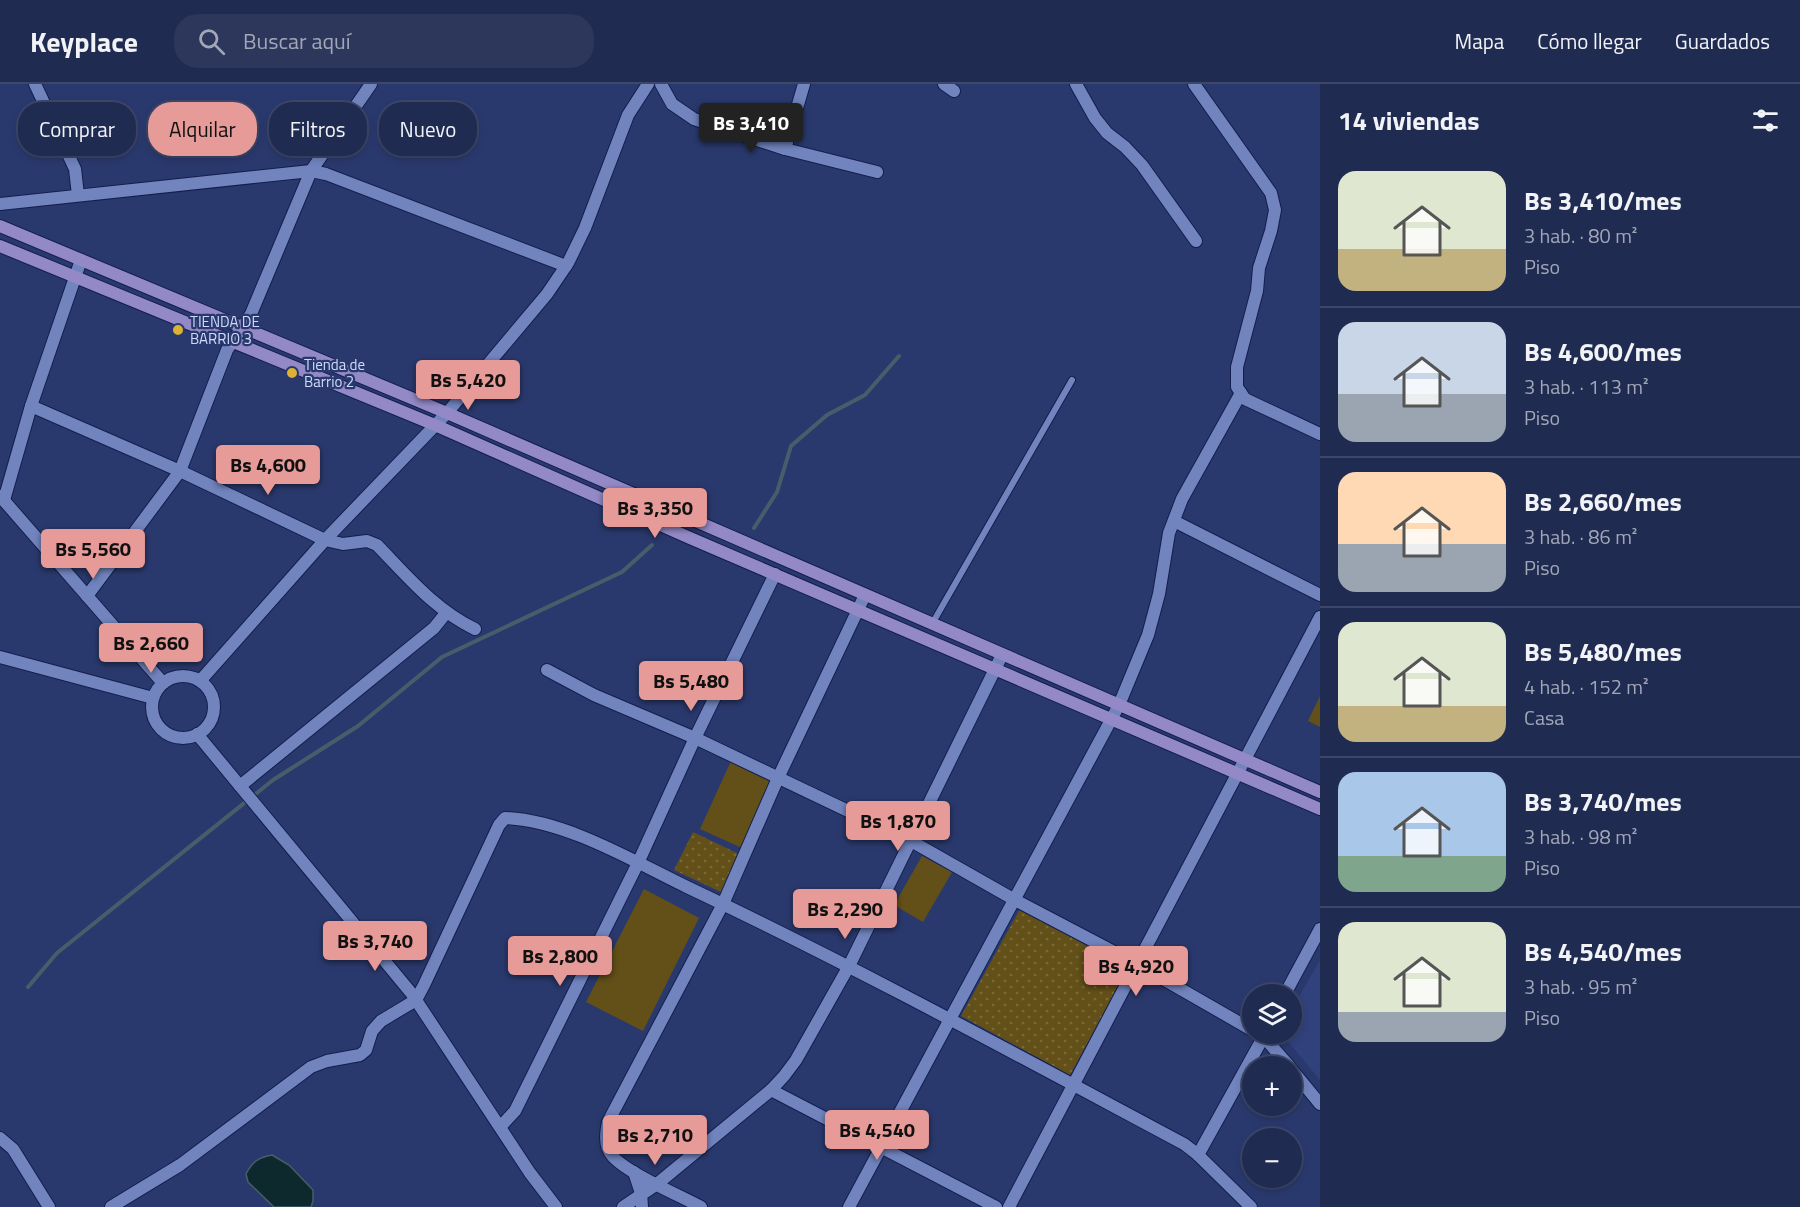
<!DOCTYPE html>
<html lang="es">
<head>
<meta charset="utf-8">
<style>
	body { margin:0; font-family:"Titillium Web",sans-serif; background:#2d375c; color:#f1f3f6; height:100vh; display:flex; flex-direction:column; font-size:22px; white-space:nowrap }
	* { box-sizing:border-box; margin:0 }
	p { font-size:20px; color:#a2a7b8 }
	.icon { flex:none; width:33px; height:33px; fill:none; stroke:currentColor; stroke-width:2; stroke-linecap:round; stroke-linejoin:round }
	.map { position:relative; flex:1; overflow:hidden }
	.side { display:flex; flex-direction:column; background:#202b52; width:480px }
	.side>* { flex:none }
	.guide { position:absolute; left:18px; top:18px; width:570px; height:54px; display:flex; gap:12px }
	.controls { position:absolute; left:1242px; top:900px; display:grid; gap:12px }
	.controls a { display:grid; place-items:center; width:60px; height:60px; border-radius:50%; background:#202b52; box-shadow:0 3px 9px #0003,0 0 0 2px #3d4769; font-size:30px }
	.price { position:absolute; translate:-50% -51px; padding:0 14px; border-radius:6px; background:#e69b98; color:#111; font-size:20px; line-height:39px; filter:drop-shadow(0 2px 3px #0008) }
	.price::after { content:''; position:absolute; left:50%; top:36px; width:18px; height:14px; margin-left:-9px; background:inherit; clip-path:polygon(0 0,100% 0,50% 100%) }
	.price.current { background:#222; color:#fff }
	ul { padding:0; list-style:none }
	li { display:flex; align-items:center; gap:18px; height:150px; padding:0 18px }
	li+li { border-top:2px solid #3d4769 }
	li span { display:grid; place-items:center; flex:none; width:168px; height:120px; border-radius:18px; color:#555 }
	li>.icon { margin-inline-start:auto }
	span .icon { width:72px; height:72px; fill:#fffc; stroke-width:1 }
	li b { font-size:26px }
	h2 { display:flex; justify-content:space-between; align-items:center; height:72px; padding:0 18px; font-size:26px }
	.chip { padding:0 21px; border-radius:24px; background:#202b52; box-shadow:0 3px 9px #0003,0 0 0 2px #3d4769; font-size:21px; line-height:54px }
	.chip.current { background:#e69b98; color:#111 }
	header { display:flex; align-items:center; gap:36px; box-sizing:border-box; height:84px; padding:0 30px; background:#202b52; border-bottom:2px solid #3d4769 }
	header strong { font-size:28px }
	nav { display:flex; gap:33px; margin-inline-start:auto; font-size:21px }
	.search { width:420px; height:54px; background:#2d375c; display:flex; align-items:center; gap:15px; box-sizing:border-box; padding:0 21px; border-radius:24px; color:#a2a7b8; font-size:22px }
	main { display:flex; flex:1; min-height:0 }
	.map>svg:first-child { display:block }
</style>
</head>
<body>
<header>
<strong>Keyplace</strong>
<div class="search"><svg class="icon" aria-label="search" viewBox="0 0 24 24"><circle cx="10" cy="10" r="6"/><path d="M15 15l6 6"/></svg>Buscar aquí</div>
<nav><a>Mapa</a><a>Cómo llegar</a><a>Guardados</a></nav>
</header>
<main>
<div class="map">
<svg width="1320" height="1123" viewBox="0 0 1320 1123">
	<defs>
		<pattern id="park-dots" width="8" height="8" patternUnits="userSpaceOnUse" patternTransform="scale(1.5)"><rect width="8" height="8" fill="#635018"/><path d="M2 2h.1M6 6h.1" fill="none" stroke="#78693a" stroke-width="1.8" stroke-linecap="round"/></pattern>
	</defs>
	<rect width="100%" height="100%" fill="#2a396d"/>
	<polygon fill="#31417c" points="1320,876 1320,996 1282,950 1292,950 1292,925"/>
	<g fill="#635018">
		<polygon points="1320,612 1320,643 1308,637"/>
		<polygon points="731,677 773,696 742,764 700,745"/>
		<polygon points="922,772 952,788 923,838 894,821"/>
		<polygon points="644,805 699,834 643,947 586,918"/>
	</g>
	<g fill="url(#park-dots)">
		<polygon points="693,748 739,770 721,808 674,786"/>
		<polygon points="1020,825 1128,884 1070,991 961,932"/>
	</g>
	<path fill="#0d292d" stroke="#475e6a" stroke-width="1.5" d="M272 1071 289 1081 313 1106V1117L311 1123H274L248 1098 246 1090C252 1078 259 1073 272 1071Z"/>
	<g fill="none" stroke-linecap="round" stroke-linejoin="round">
		<g stroke="#475e6a" stroke-width="4">
			<polyline points="754,444 777,408 791,362 827,331 865,311 899,272"/>
			<polyline points="28,903 57,869 273,696 358,642 442,573 622,488 652,461"/>
		</g>
		<g stroke="#131e4f" stroke-width="8">
			<polyline id="lane" points="932,540 1072,296"/>
		</g>
		<g stroke="#131e4f" stroke-width="14">
			<g id="street">
				<polyline points="35,0 75,85 78,111"/>
				<polyline points="661,0 672,20 694,35 785,65 877,88"/>
				<polyline points="944,0 954,7"/>
				<polyline points="1076,0 1095,34 1107,49 1125,63 1142,81 1196,157"/>
				<polyline points="1194,0 1271,109 1275,126 1271,147 1259,184 1257,207 1237,283 1237,303 1245,315 1320,350"/>
				<polyline points="785,65 804,0"/>
				<polyline points="0,120 311,87 326,90 566,182"/>
				<path d="M31 322 180 387 325 456 343 460 367 457 377 461C407 492 435 526 475 545"/>
				<polyline points="0,412 163,599"/>
				<polyline points="4,416 31,322 81,176"/>
				<polyline points="1174,437 1320,511"/>
				<polyline points="87,512 180,387 227,266 251,230 311,87 371,0"/>
				<polyline points="0,573 153,614"/>
				<polyline points="547,586 594,611 695,654 911,757 1015,816 1137,880 1252,946"/>
				<circle cx="183" cy="623" r="31"/>
				<polyline points="200,597 325,456 447,329 547,210 568,179 585,144 628,31 648,0"/>
				<polyline points="197,650 412,910 530,1089 556,1123"/>
				<polyline points="240,702 434,544 446,529"/>
				<polyline points="1285,910 1320,845"/>
				<polyline points="1259,950 1263,952 1289,982"/>
				<polyline points="1292,986 1320,1020"/>
				<polyline points="771,1006 996,1123"/>
				<polyline points="501,1042 515,1027 638,779 695,654 775,490"/>
				<polyline points="0,1054 13,1065 49,1123"/>
				<polyline points="1198,1071 1265,950"/>
				<polyline points="634,1088 641,1109 642,1123"/>
				<path d="M111 1123 180 1081 311 983 327 977 360 971 366 966 372 947 381 937 416 916 424 901 499 741 505 734C565 736 633 777 687 803 856 883 1019 972 1184 1060L1197 1070 1251 1123"/>
				<polyline points="623,1123 657,1100 771,1006 784,992 796,976 849,882 1002,571"/>
				<path d="M701 1123C681 1112 622 1087 611 1070 604 1061 606 1048 608 1038L723 820 778 694 865 511"/>
				<polyline points="849,1123 1119,621 1148,551 1159,510 1169,449 1182,415 1241,309"/>
				<polyline points="1009,1123 1320,533"/>
			</g>
		</g>
		<g stroke="#131e4f" stroke-width="14">
			<g id="secondary">
				<polyline points="0,142 447,329 1320,708"/>
				<polyline points="0,162 435,341 690,454 1320,725"/>
			</g>
		</g>
		<use href="#lane" stroke="#7184be" stroke-width="6"/>
		<use href="#street" stroke="#7184be" stroke-width="12"/>
		<use href="#secondary" stroke="#9389c6" stroke-width="12"/>
	</g>
	<g fill="#dbb233" stroke="#2a396d" stroke-width="2">
		<circle cx="178" cy="246" r="6"/>
		<circle cx="292" cy="289" r="6"/>
	</g>
	<g text-anchor="middle" dominant-baseline="central" stroke-width="4.5" stroke-linejoin="round" paint-order="stroke">
		<g font-size="15" fill="#cedafa" stroke="#2a396d" text-anchor="start">
			<text x="190" y="237">TIENDA DE<tspan x="190" dy="17">BARRIO 3</tspan></text>
			<text x="304" y="280">Tienda de<tspan x="304" dy="17">Barrio 2</tspan></text>
		</g>
	</g>
</svg>
<div class="controls">
<a><svg class="icon" aria-label="layers" viewBox="0 0 24 24"><path d="M12 4l9 5-9 5-9-5zM3 14l9 5 9-5"/></svg></a>
<a>+</a>
<a>−</a>
</div>
<b class="price current" style="left:751px;top:70px">Bs 3,410</b>
<b class="price" style="left:468px;top:327px">Bs 5,420</b>
<b class="price" style="left:268px;top:412px">Bs 4,600</b>
<b class="price" style="left:655px;top:455px">Bs 3,350</b>
<b class="price" style="left:93px;top:496px">Bs 5,560</b>
<b class="price" style="left:151px;top:590px">Bs 2,660</b>
<b class="price" style="left:691px;top:628px">Bs 5,480</b>
<b class="price" style="left:898px;top:768px">Bs 1,870</b>
<b class="price" style="left:845px;top:856px">Bs 2,290</b>
<b class="price" style="left:375px;top:888px">Bs 3,740</b>
<b class="price" style="left:560px;top:903px">Bs 2,800</b>
<b class="price" style="left:1136px;top:913px">Bs 4,920</b>
<b class="price" style="left:877px;top:1077px">Bs 4,540</b>
<b class="price" style="left:655px;top:1082px">Bs 2,710</b>
<div class="guide">
<a class="chip">Comprar</a>
<a class="chip current">Alquilar</a>
<a class="chip">Filtros</a>
<a class="chip">Nuevo</a>
</div>
</div>
<section class="side">
<h2>14 viviendas<svg class="icon" aria-label="filters" viewBox="0 0 24 24"><path d="M4 7h16M4 17h16"/><circle cx="9" cy="7" r="2"/><circle cx="15" cy="17" r="2"/></svg></h2>
<ul>
<li><span style="background:linear-gradient(#dfe7d0 65%,#c2b280 0)"><svg class="icon" aria-label="home" viewBox="0 0 24 24"><path d="M3 11l9-7 9 7M6 9v11h12V9"/></svg></span><div><b>Bs 3,410/mes</b><p>3 hab. · 80 m²</p><p>Piso</p></div></li>
<li><span style="background:linear-gradient(#c9d6e8 60%,#9aa5b1 0)"><svg class="icon" aria-label="home" viewBox="0 0 24 24"><path d="M3 11l9-7 9 7M6 9v11h12V9"/></svg></span><div><b>Bs 4,600/mes</b><p>3 hab. · 113 m²</p><p>Piso</p></div></li>
<li><span style="background:linear-gradient(#ffd9b3 60%,#9aa5b1 0)"><svg class="icon" aria-label="home" viewBox="0 0 24 24"><path d="M3 11l9-7 9 7M6 9v11h12V9"/></svg></span><div><b>Bs 2,660/mes</b><p>3 hab. · 86 m²</p><p>Piso</p></div></li>
<li><span style="background:linear-gradient(#dfe7d0 70%,#c2b280 0)"><svg class="icon" aria-label="home" viewBox="0 0 24 24"><path d="M3 11l9-7 9 7M6 9v11h12V9"/></svg></span><div><b>Bs 5,480/mes</b><p>4 hab. · 152 m²</p><p>Casa</p></div></li>
<li><span style="background:linear-gradient(#a9c7e8 70%,#7fa58c 0)"><svg class="icon" aria-label="home" viewBox="0 0 24 24"><path d="M3 11l9-7 9 7M6 9v11h12V9"/></svg></span><div><b>Bs 3,740/mes</b><p>3 hab. · 98 m²</p><p>Piso</p></div></li>
<li><span style="background:linear-gradient(#dfe7d0 75%,#9aa5b1 0)"><svg class="icon" aria-label="home" viewBox="0 0 24 24"><path d="M3 11l9-7 9 7M6 9v11h12V9"/></svg></span><div><b>Bs 4,540/mes</b><p>3 hab. · 95 m²</p><p>Piso</p></div></li>
</ul>
</section>
</main>
</body>
</html>
